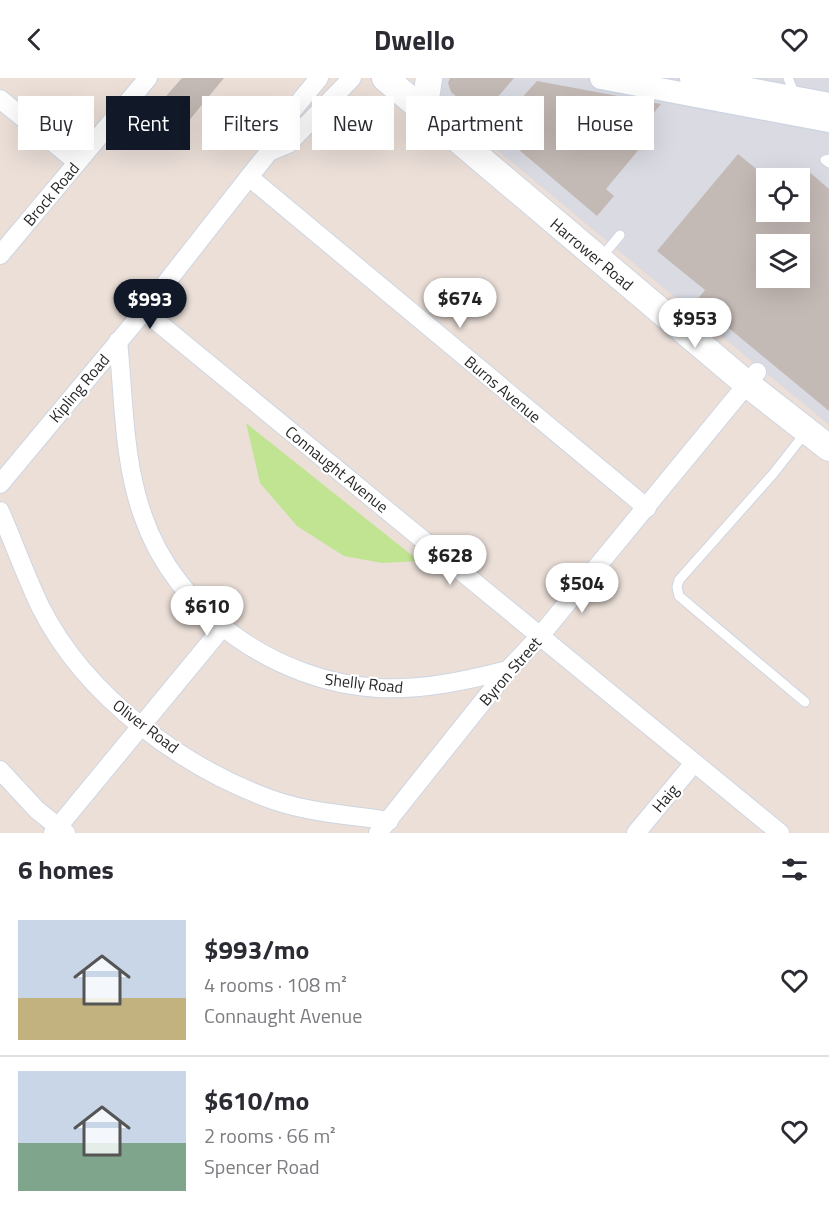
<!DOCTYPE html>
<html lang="en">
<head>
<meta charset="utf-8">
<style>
	body { margin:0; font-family:"Titillium Web",sans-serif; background:#f7f7f7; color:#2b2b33; height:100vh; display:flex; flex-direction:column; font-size:22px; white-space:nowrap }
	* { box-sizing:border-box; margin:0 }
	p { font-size:20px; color:#7c7c81 }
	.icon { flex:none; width:33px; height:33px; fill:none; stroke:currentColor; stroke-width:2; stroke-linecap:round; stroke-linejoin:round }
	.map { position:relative; height:755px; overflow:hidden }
	.drawer { display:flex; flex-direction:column; background:#fff; flex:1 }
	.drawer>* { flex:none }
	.top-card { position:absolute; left:18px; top:18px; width:794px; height:54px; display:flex; gap:12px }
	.fabs { position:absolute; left:756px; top:90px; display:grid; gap:12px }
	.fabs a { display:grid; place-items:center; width:54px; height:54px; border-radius:0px; background:#fff; box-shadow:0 6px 24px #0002; font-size:30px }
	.price { position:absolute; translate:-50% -51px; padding:0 14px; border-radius:21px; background:#fff; color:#222; font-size:20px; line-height:39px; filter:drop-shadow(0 2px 3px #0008) }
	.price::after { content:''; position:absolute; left:50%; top:36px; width:18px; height:14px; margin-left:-9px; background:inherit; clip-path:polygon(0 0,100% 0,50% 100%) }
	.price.active { background:#111827; color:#fff }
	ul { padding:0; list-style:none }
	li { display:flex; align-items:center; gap:18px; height:150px; padding:0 18px }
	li+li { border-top:2px solid #e1e1e2 }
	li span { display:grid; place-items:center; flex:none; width:168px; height:120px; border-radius:0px; color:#555 }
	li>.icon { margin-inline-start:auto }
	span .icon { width:72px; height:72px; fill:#fffc; stroke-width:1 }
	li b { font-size:26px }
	h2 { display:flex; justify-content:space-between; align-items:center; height:72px; padding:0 18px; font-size:26px }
	.tag { padding:0 21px; border-radius:0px; background:#fff; box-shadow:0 6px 24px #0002; font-size:21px; line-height:54px }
	.tag.active { background:#111827; color:#fff }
	header { display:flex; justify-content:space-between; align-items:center; height:78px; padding:0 18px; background:#fff; font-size:27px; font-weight:700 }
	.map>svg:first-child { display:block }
</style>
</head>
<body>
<header><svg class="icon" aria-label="back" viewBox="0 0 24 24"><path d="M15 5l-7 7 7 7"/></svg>Dwello<svg class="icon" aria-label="heart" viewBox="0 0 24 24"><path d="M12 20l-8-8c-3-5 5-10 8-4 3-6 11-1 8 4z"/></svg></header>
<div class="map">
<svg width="829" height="755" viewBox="0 0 829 755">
	<rect width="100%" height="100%" fill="#ebdfd8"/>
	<path fill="#dadae3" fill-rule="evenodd" d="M428 0H829V347L433 19ZM766 100H800V134H766ZM766 166H800V200H766Z"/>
	<polygon fill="#c1e492" points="246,345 419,483 382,485 344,478 297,448 260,405"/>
	<g fill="#c3b9b5" fill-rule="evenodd">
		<polygon points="182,0 224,0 187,45 160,25"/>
		<polygon points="450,0 514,0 496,21 511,32 537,3 661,26 641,51 650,58 606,111 614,118 597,138 451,14 448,5"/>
		<path d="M738 76 766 99V134H800V101L807 92 829 111V333L696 223 705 212 657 173ZM766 166H800V200H766Z"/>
	</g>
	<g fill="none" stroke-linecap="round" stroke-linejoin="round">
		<g stroke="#ced6e2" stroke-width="11">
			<g id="service">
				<polyline points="788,0 795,17"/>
				<polyline points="829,81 825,82 829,85"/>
				<polyline points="600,181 620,157"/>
				<polyline points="805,624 679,518 677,509 679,502 773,396 806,354"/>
			</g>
		</g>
		<g stroke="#ced6e2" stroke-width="20">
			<g id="minor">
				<polyline points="0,21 77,84"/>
				<polyline points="269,74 288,66 352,0"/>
				<polyline points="249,99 647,430"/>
				<polyline points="0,177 148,0"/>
				<polyline points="144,233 780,755"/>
				<path d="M118 263C124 320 123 383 143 438 176 535 277 604 378 610 423 612 465 603 508 592"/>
				<polyline points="0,406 144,233 249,99 269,74 275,54 319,0"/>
				<path d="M0 433C14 465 26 499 41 530 86 619 184 691 276 723 312 735 352 737 389 743"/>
				<polyline points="0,692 37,732 66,755"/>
				<polyline points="53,755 222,550"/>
				<polyline points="378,755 508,592 540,558 757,294"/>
				<polyline points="636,755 694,685"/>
			</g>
		</g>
		<g stroke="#ced6e2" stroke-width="25">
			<g id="tertiary">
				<polyline points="601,0 829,43"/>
				<polyline points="691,0 829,26"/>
			</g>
		</g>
		<g stroke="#ced6e2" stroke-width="28">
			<g id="secondary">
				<polyline points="385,0 747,306 829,370"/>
				<polyline points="427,14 429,0"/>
			</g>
		</g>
		<use href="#service" stroke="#fff" stroke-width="9"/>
		<use href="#minor" stroke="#fff" stroke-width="18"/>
		<use href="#tertiary" stroke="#fff" stroke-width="22"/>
		<use href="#secondary" stroke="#fff" stroke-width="26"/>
	</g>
	<g text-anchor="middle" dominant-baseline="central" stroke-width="4.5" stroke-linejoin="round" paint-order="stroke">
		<g font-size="16" fill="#282828" stroke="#fff">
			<text transform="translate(51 116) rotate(-50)">Brock Road</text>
			<text transform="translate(592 176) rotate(40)">Harrower Road</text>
			<text transform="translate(79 310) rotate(-50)">Kipling Road</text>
			<text transform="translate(503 311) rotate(40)">Burns Avenue</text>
			<text transform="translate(337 391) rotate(39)">Connaught Avenue</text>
			<text transform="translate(510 593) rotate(-49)">Byron Street</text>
			<text transform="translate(364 605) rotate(6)">Shelly Road</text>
			<text transform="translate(146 648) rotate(37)">Oliver Road</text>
			<text transform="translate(665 720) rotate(-50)">Haig</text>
		</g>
	</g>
</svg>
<div class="fabs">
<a><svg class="icon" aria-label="locate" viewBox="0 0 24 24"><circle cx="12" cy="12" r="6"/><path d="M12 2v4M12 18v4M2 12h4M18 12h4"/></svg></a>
<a><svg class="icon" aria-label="layers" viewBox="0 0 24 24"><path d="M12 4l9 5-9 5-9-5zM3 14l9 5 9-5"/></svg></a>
</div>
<b class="price" style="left:460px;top:251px">$674</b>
<b class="price active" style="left:150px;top:252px">$993</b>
<b class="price" style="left:695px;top:271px">$953</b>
<b class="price" style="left:450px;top:508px">$628</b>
<b class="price" style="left:582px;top:536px">$504</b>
<b class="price" style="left:207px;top:559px">$610</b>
<div class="top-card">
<a class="tag">Buy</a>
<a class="tag active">Rent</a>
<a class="tag">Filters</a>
<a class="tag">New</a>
<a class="tag">Apartment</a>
<a class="tag">House</a>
</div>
</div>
<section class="drawer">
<h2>6 homes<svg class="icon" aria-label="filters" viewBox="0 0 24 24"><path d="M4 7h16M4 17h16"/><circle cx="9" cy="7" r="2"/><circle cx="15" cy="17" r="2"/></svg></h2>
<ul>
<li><span style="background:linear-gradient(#c9d6e8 65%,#c2b280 0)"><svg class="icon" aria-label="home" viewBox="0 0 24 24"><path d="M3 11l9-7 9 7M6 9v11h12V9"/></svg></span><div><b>$993/mo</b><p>4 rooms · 108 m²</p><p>Connaught Avenue</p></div><svg class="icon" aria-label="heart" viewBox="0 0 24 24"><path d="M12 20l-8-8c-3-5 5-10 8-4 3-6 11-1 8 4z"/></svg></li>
<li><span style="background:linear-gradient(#c9d6e8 60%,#7fa58c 0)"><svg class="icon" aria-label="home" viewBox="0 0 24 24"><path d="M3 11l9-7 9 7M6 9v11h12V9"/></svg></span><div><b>$610/mo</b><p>2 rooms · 66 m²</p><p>Spencer Road</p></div><svg class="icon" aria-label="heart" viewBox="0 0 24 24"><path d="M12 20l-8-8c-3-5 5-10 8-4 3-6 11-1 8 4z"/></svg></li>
</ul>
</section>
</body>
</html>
